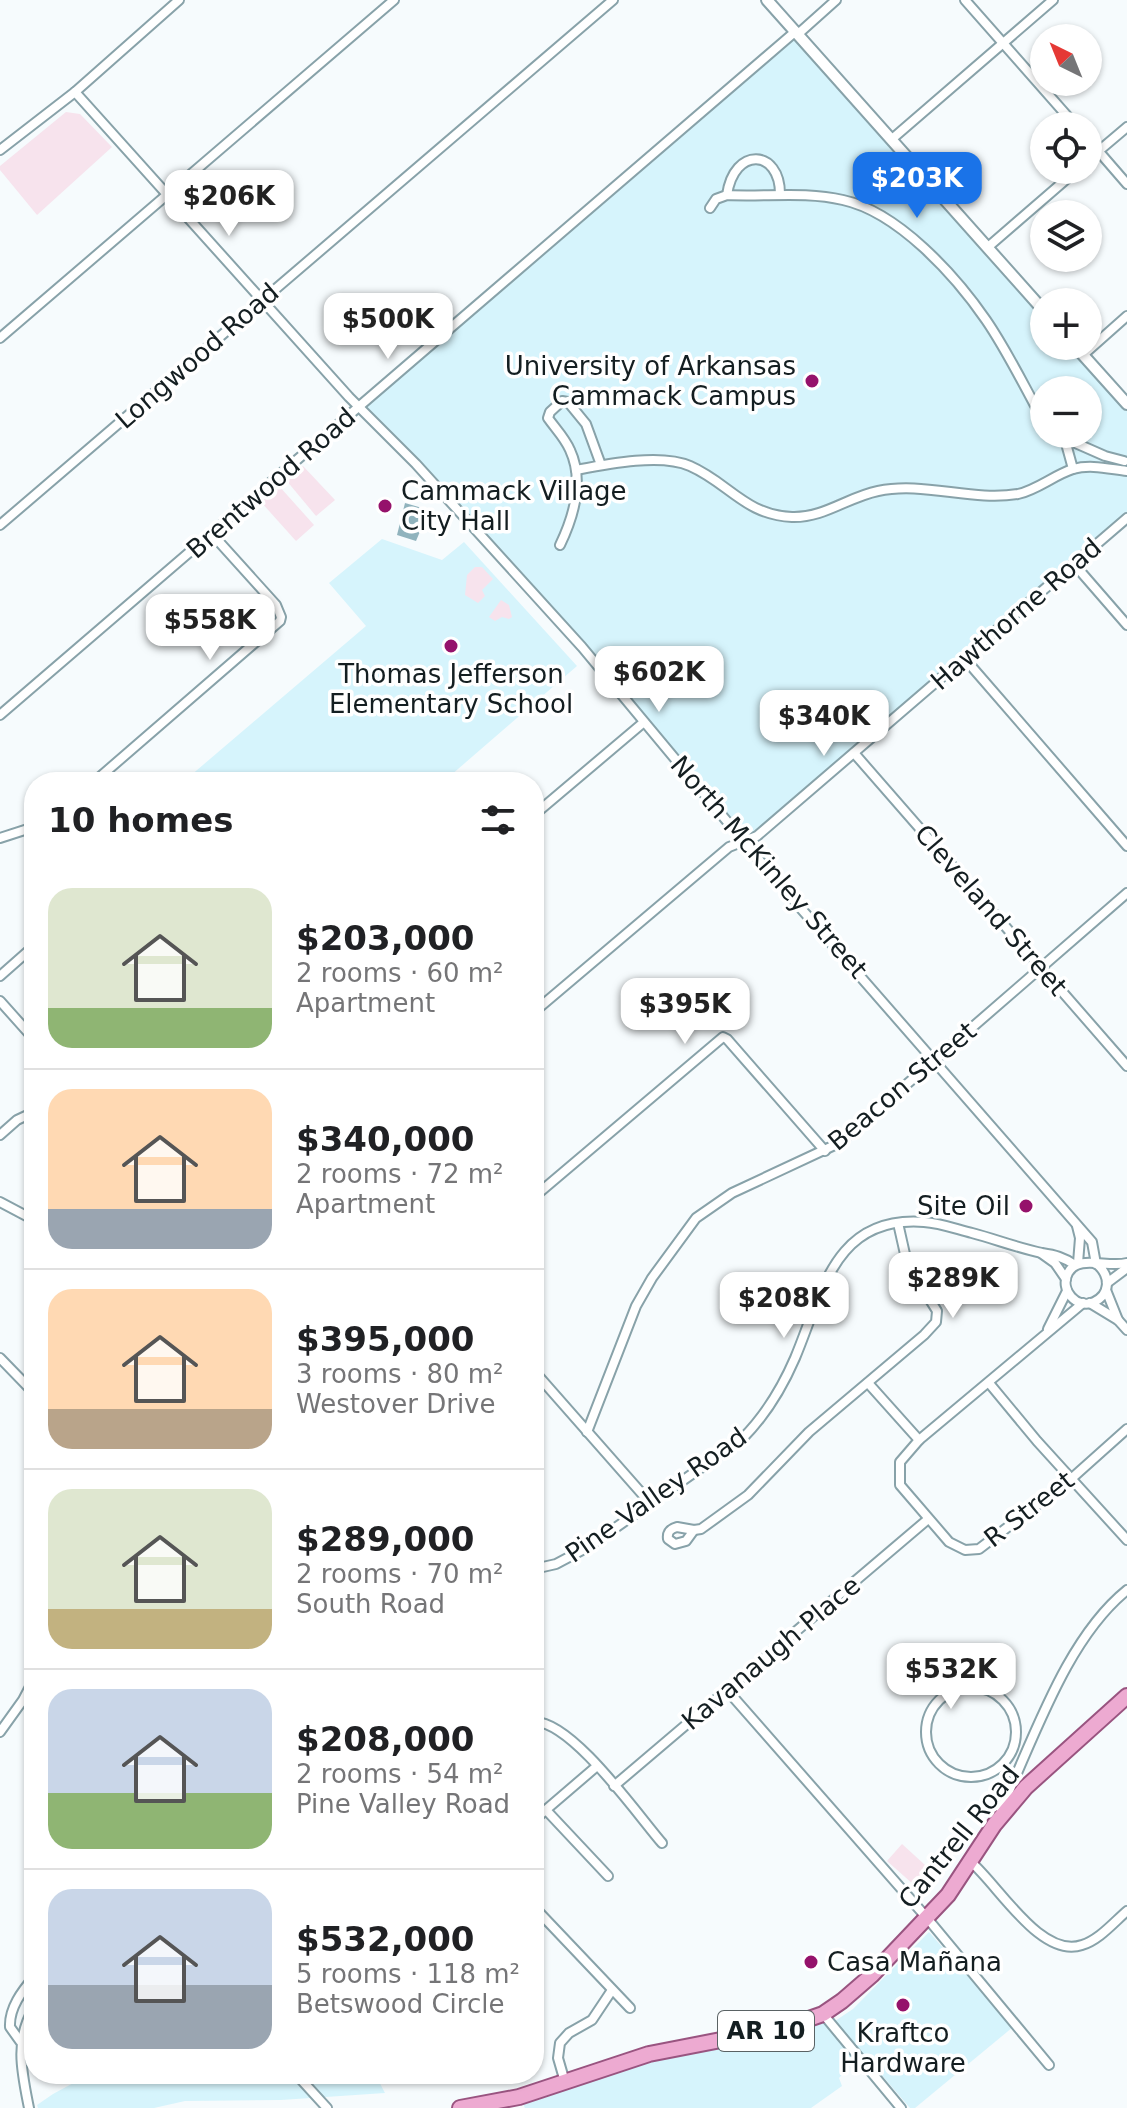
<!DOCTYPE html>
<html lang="en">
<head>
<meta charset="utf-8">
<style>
	body { margin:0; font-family:"DejaVu Sans",sans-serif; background:#f6f6f6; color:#202124; height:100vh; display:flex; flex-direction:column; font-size:30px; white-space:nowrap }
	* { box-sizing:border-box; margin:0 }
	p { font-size:26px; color:#757577 }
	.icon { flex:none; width:44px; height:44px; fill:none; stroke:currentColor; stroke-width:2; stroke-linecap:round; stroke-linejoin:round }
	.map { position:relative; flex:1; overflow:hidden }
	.details { position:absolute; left:24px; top:772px; width:520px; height:1312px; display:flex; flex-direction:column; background:#fff; border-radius:32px; box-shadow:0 2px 6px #0004 }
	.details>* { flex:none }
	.needle { width:52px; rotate:317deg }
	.buttons { position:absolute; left:1030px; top:24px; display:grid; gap:16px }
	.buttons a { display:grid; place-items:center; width:72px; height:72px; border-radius:50%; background:#fff; box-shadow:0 2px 6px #0004; font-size:40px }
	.price { position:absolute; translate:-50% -68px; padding:0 18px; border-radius:16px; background:#fff; color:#222; font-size:26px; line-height:52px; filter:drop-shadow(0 2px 4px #0008) }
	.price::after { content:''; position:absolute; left:50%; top:48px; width:24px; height:18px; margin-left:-12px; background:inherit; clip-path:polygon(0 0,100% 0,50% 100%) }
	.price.on { background:#1a73e8; color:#fff }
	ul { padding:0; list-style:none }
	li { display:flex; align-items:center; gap:24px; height:200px; padding:0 24px }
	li+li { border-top:2px solid #e0e0e0 }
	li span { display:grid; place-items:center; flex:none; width:224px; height:160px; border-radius:24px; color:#555 }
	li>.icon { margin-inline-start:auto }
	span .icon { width:96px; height:96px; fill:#fffc; stroke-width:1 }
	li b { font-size:34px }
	h2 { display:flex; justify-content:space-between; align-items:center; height:96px; padding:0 24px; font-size:34px }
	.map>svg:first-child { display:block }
</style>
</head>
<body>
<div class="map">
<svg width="1127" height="2108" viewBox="0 0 1127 2108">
	<rect width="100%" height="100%" fill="#f6fbfd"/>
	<g fill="#d6f4fc" fill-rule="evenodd">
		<path d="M796 31 1044 311V346H1075L1127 406V518L757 836 743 839 622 693 359 407ZM1044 390H1088V434H1044Z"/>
		<polygon points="382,539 442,560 464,542 577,666 443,782 183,782 366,626 329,583"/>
		<polygon points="929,1932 1013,2027 915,2108 910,2108 835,2021 853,2009"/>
		<polygon points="823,2014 856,2055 853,2063 839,2078 842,2086 811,2108 525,2108 519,2097 565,2082"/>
		<polygon points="90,2074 375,2074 385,2093 281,2100 185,2101 154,2108 38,2108 37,2105 53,2094"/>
	</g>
	<g fill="#f7e3ed">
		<polygon points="66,112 80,114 112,147 37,215 0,170 0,166"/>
		<polygon points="303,466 335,500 316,516 286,480"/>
		<polygon points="279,486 314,525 296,541 261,502"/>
		<polygon points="475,567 482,567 493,579 482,590 485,596 478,603 465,595 467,575"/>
		<polygon points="501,600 509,605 512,617 509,619 502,617 495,621 489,617"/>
		<polygon points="902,1844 937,1876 922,1892 887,1861"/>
	</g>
	<polygon fill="#90b3bd" points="405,503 429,510 416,541 397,535"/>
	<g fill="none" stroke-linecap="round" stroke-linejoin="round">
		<g stroke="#88a2a9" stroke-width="12">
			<g id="minor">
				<polyline points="965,0 1076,126"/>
				<polyline points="798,34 836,0"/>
				<polyline points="75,92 349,397 416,464 582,647 770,873 1092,1242 1096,1264"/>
				<polyline points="892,139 1053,0"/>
				<polyline points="1088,139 1127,184"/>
				<polyline points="0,150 75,92 179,0"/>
				<polyline points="1088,160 1127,127"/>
				<path d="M727 195C734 146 780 149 780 194"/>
				<path d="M710 208 716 199 727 195C766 197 805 191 843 200 898 212 955 275 986 320 1008 352 1025 388 1044 422"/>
				<polyline points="988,247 1077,170"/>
				<polyline points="0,338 394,0"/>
				<polyline points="1083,355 1127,316"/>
				<polyline points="1055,434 1105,456 1124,461"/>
				<polyline points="1065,440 1073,469"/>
				<path d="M576 470C607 464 661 453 690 466 729 483 745 515 792 517 824 518 848 497 878 491 924 481 972 502 1018 494 1037 490 1054 475 1073 469 1091 464 1109 469 1127 471"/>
				<polyline points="0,525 613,0"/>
				<path d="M560 545C574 516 584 480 570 450 565 438 555 428 548 418L550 412 562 401 568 402 586 424 601 465"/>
				<polyline points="1074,564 1127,625"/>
				<polyline points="965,659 1127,846"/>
				<polyline points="0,715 796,31"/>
				<polyline points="854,753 1127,1066"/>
				<polyline points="94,782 280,621 281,617 276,605 212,534"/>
				<polyline points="534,815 644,722"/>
				<polyline points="0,838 34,827"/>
				<polyline points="0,976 34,946"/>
				<polyline points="0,1001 34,1039"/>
				<polyline points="534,1012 729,847 757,836 1127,518"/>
				<polyline points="0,1135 17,1120 34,1112"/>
				<polyline points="534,1197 723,1037 727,1039 825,1151"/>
				<polyline points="0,1202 34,1220"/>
				<polyline points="1077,1226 1080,1238 1078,1263"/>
				<polyline points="1041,1253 1055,1263 1066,1279"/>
				<path d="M1098 1265C1110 1276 1111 1294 1094 1302 1077 1310 1059 1290 1068 1273 1078 1254 1107 1268 1127 1263"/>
				<polyline points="1107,1283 1127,1268"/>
				<polyline points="1106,1290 1118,1320"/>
				<polyline points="1083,1303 919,1440 900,1462 900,1485 949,1542 965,1550 979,1549 1071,1479 1127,1429"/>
				<polyline points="1090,1303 1118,1320 1127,1330"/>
				<polyline points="1048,1329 1067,1291"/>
				<polyline points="0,1358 34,1393"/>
				<polyline points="534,1371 651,1504"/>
				<polyline points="868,1383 919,1440"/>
				<polyline points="989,1383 1037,1441 1127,1540"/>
				<polyline points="587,1432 636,1306 652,1278 696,1218 732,1193 839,1143 1127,893"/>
				<path d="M677 1527 694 1530 686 1541 675 1544 668 1539C667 1532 670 1529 677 1527Z"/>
				<polyline points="694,1530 701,1529 748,1495 809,1432 924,1335 936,1322 937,1311 907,1263 898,1223"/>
				<path d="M534 1569 556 1564 588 1547 742 1439C765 1416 782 1388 795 1358 822 1294 834 1215 924 1222 940 1223 956 1229 972 1233 995 1239 1018 1248 1042 1253 1055 1255 1063 1257 1075 1265"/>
				<circle cx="971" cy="1732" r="45"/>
				<polyline points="727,1690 927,1918 1049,2065"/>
				<path d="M534 1722C571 1720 637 1814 662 1843"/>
				<polyline points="0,1732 23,1700 34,1679"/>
				<polyline points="614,1786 927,1520"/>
				<path d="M1001 1809C1034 1739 1066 1639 1127 1590"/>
				<polyline points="546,1810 608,1876"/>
				<polyline points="534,1820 597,1766"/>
				<path d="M971 1862C999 1886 1041 1959 1082 1945 1099 1940 1113 1923 1127 1911"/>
				<polyline points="534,1907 630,2008"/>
				<polyline points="823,2014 901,2108"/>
				<path d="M20 2041 10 2027C9 2008 22 1991 34 1977"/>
				<polyline points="296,2074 327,2108"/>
				<polyline points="565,2082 558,2058 560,2043 569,2033 592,2020 612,1990"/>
				<path d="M29 2108C22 2073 14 2040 34 2008"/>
			</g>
		</g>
		<g stroke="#88a2a9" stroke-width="14">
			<g id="tertiary">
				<polyline points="767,0 1044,311"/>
				<polyline points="1075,346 1127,404"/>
			</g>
		</g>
		<g stroke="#995480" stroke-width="18">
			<polyline id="primary" points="460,2108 519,2097 649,2054 783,2028 823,2014 842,2001 872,1975 948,1895 994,1825 1026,1787 1127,1696"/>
		</g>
		<use href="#minor" stroke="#fff" stroke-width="8"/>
		<use href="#tertiary" stroke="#fff" stroke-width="10"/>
		<use href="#primary" stroke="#edaad1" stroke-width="14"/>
	</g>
	<g fill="#95126b" stroke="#fff" stroke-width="3">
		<circle cx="812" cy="381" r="8"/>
		<circle cx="385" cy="506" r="8"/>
		<circle cx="451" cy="646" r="8"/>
		<circle cx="1026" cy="1206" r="8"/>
		<circle cx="811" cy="1962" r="8"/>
		<circle cx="903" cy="2005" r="8"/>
	</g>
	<g text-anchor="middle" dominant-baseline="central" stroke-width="7" stroke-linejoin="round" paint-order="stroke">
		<rect fill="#fff" stroke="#5a6264" stroke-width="2" x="718" y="2011" width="96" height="40" rx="6"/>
		<g font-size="24" font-weight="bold" fill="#141e21">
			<text x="766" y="2031">AR 10</text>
		</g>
		<g font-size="26" fill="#141e21" stroke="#fff">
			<text transform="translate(197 356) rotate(-41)">Longwood Road</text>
			<text transform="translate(271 483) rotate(-41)">Brentwood Road</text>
			<text transform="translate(1016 614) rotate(-41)">Hawthorne Road</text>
			<text transform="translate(769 867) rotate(49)">North McKinley Street</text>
			<text transform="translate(991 910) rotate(49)">Cleveland Street</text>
			<text transform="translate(902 1086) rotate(-40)">Beacon Street</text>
			<text transform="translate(656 1495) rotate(-35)">Pine Valley Road</text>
			<text transform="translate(1029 1509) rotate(-38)">R Street</text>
			<text transform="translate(771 1653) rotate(-40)">Kavanaugh Place</text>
			<text transform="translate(959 1837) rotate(-51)">Cantrell Road</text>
		</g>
		<g font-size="26" fill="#141e21" stroke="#fff" text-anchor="end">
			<text x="796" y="366">University of Arkansas<tspan x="796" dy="30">Cammack Campus</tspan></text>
			<text x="401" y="491" text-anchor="start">Cammack Village<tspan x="401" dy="30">City Hall</tspan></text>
			<text x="451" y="674" text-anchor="middle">Thomas Jefferson<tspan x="451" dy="30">Elementary School</tspan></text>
			<text x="1010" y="1206">Site Oil</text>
			<text x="827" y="1962" text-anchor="start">Casa Mañana</text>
			<text x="903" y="2033" text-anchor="middle">Kraftco<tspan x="903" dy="30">Hardware</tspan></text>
		</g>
	</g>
</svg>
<div class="buttons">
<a><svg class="needle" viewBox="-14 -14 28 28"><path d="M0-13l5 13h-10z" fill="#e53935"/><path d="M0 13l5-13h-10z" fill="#757577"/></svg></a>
<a><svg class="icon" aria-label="locate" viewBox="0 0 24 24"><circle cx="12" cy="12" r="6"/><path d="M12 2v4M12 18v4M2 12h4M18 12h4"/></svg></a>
<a><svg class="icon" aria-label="layers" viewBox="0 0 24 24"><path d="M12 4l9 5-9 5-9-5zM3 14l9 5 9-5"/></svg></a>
<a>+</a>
<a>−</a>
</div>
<b class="price on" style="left:917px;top:220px">$203K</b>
<b class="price" style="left:229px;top:238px">$206K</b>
<b class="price" style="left:388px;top:361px">$500K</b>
<b class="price" style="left:210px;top:662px">$558K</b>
<b class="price" style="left:659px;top:714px">$602K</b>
<b class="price" style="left:824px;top:758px">$340K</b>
<b class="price" style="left:685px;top:1046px">$395K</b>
<b class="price" style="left:953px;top:1320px">$289K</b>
<b class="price" style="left:784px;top:1340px">$208K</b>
<b class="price" style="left:951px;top:1711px">$532K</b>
<section class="details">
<h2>10 homes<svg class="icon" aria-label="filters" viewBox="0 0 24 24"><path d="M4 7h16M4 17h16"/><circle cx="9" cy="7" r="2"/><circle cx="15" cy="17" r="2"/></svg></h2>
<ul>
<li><span style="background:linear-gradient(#dfe7d0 75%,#8fb573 0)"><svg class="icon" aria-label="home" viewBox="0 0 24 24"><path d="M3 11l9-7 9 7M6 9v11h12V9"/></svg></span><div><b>$203,000</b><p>2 rooms · 60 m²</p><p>Apartment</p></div></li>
<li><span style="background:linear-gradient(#ffd9b3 75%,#9aa5b1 0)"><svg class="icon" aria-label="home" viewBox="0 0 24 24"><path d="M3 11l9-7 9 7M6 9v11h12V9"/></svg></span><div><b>$340,000</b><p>2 rooms · 72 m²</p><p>Apartment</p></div></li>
<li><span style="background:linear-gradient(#ffd9b3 75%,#b9a48a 0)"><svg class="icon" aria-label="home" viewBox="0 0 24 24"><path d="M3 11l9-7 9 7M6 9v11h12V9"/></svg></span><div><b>$395,000</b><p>3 rooms · 80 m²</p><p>Westover Drive</p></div></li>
<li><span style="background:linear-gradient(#dfe7d0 75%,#c2b280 0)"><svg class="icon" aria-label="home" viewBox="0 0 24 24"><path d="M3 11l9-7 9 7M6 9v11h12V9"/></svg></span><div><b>$289,000</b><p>2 rooms · 70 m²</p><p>South Road</p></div></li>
<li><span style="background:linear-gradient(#c9d6e8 65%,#8fb573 0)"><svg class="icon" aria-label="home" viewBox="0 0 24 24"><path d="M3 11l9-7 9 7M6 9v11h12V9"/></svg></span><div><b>$208,000</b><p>2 rooms · 54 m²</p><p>Pine Valley Road</p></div></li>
<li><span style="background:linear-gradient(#c9d6e8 60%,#9aa5b1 0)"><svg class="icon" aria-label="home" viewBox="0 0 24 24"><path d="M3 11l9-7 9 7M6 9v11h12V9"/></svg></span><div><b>$532,000</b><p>5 rooms · 118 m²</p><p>Betswood Circle</p></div></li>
</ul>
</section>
</div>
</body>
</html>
